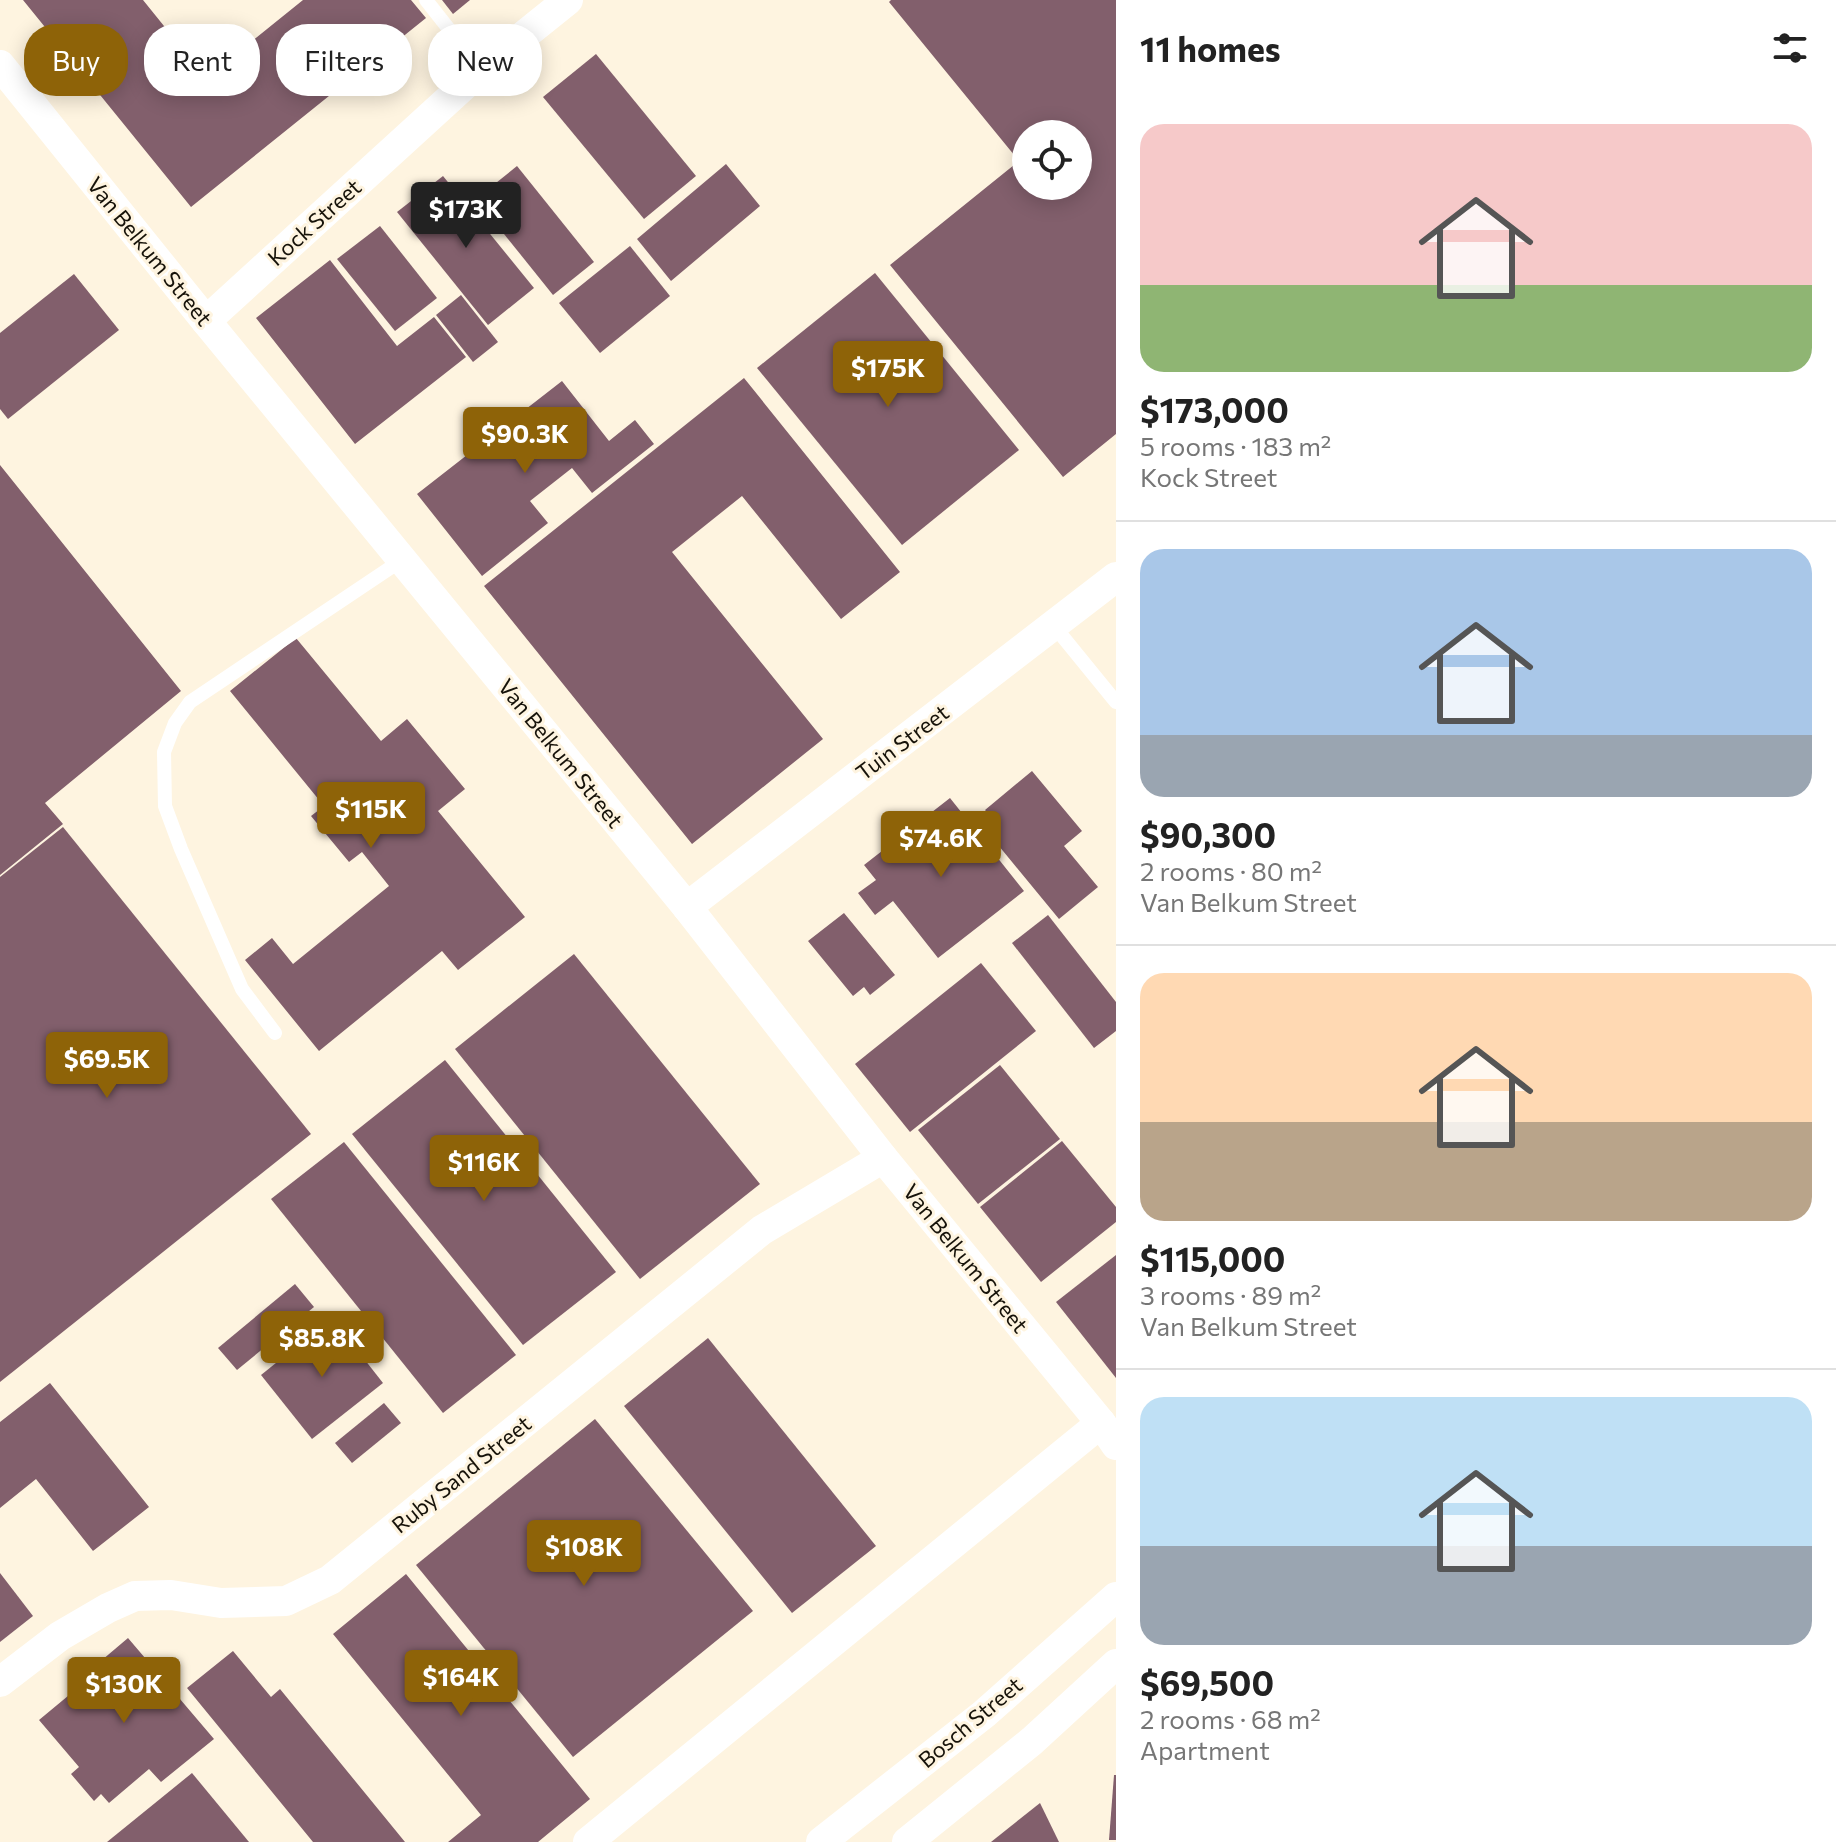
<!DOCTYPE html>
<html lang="en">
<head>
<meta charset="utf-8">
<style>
	body { margin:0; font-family:Commissioner,sans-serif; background:#f6f6f6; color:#222; height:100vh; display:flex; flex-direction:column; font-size:30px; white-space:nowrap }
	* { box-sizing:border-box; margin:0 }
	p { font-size:26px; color:#767676 }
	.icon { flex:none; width:44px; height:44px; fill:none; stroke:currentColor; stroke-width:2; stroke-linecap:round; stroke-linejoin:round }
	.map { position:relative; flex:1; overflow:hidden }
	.side { display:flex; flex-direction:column; background:#fff; width:720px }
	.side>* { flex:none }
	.top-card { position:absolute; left:24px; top:24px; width:760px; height:72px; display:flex; gap:16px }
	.tools { position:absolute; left:1012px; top:120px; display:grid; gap:16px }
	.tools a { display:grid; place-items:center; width:80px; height:80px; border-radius:50%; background:#fff; box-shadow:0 4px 20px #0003; font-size:40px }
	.price { position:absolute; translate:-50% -68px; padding:0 18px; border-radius:8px; background:#8e6308; color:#fff; font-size:26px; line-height:52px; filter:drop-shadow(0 2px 4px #0008) }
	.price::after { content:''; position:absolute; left:50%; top:48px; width:24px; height:18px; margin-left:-12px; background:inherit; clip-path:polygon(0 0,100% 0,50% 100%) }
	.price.active { background:#222; color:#fff }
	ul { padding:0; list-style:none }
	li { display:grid; align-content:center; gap:16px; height:424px; padding:0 24px }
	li+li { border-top:2px solid #e0e0e0 }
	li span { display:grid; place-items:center; height:248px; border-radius:24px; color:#555 }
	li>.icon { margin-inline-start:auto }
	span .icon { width:144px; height:144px; fill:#fffc; stroke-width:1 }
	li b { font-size:34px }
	h2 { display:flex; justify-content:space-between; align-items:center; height:96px; padding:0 24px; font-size:34px }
	.pill { padding:0 28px; border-radius:32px; background:#fff; box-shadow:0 4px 20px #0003; font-size:28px; line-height:72px }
	.pill.active { background:#8e6308; color:#fff }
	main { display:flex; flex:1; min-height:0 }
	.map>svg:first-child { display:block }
</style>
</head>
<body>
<main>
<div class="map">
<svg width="1116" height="1842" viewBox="0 0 1116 1842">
	<rect width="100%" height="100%" fill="#fef4e0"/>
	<g fill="#825f6c" fill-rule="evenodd">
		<polygon points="23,0 143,0 206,78 303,0 411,0 426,18 191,207"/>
		<polygon points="442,0 470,0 453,14"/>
		<path d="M891 0H1116V434L1063 477 890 265 1019 161 889 2ZM1026 134H1078V186H1026Z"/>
		<polygon points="596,54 696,176 644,219 543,97"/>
		<polygon points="726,164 760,206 671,281 637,239"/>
		<polygon points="517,166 594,262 553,295 476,199"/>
		<polygon points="443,176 534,288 488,325 397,212"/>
		<polygon points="380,226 437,298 395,331 337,259"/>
		<polygon points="630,246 670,296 600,353 559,303"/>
		<polygon points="330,260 397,346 434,317 466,357 355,444 256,318"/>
		<polygon points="875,273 1019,450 902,545 757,368"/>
		<polygon points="74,274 119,330 8,419 0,409 0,333"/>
		<polygon points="461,295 498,342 473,362 436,315"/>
		<polygon points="744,378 900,572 841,619 742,496 672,552 823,739 692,844 484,586"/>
		<polygon points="562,381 609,441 635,420 654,444 592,493 572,468 530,501 548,523 482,576 417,494"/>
		<polygon points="0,465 181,691 45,803 63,824 0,875"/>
		<polygon points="296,638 381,741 407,719 465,789 438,811 525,917 458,970 442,951 319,1051 245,960 272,938 293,964 389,886 362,852 349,862 311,816 324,806 230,691"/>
		<polygon points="1032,771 1082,831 1064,846 1098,887 1059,919 985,829 994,821 985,810"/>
		<polygon points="950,798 1024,891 938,958 893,901 875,915 858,893 876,880 864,865"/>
		<polygon points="63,827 311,1134 0,1382 0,877"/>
		<polygon points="844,913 895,975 870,995 864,987 853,996 808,941"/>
		<polygon points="1048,915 1116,1002 1116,1031 1094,1048 1012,943"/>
		<polygon points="574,954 760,1184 640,1279 455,1049"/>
		<polygon points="981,963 1036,1031 910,1132 855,1064"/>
		<polygon points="445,1060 616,1272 523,1345 352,1134"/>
		<polygon points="1000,1065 1060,1139 978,1204 918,1130"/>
		<polygon points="1062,1141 1116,1207 1116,1222 1041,1282 980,1207"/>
		<polygon points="344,1142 516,1355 443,1413 271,1199"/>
		<polygon points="1116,1255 1116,1378 1056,1302"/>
		<polygon points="295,1284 314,1307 237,1370 218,1348"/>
		<polygon points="332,1318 383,1383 312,1439 261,1375"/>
		<polygon points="708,1338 876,1546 792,1613 624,1406"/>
		<polygon points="50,1383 149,1507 93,1551 36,1479 0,1508 0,1422"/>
		<polygon points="384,1403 401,1423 352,1463 335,1443"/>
		<polygon points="595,1419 753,1611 573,1757 416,1565"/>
		<polygon points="0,1573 33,1616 0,1642"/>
		<polygon points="406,1574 590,1799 538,1842 448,1842 481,1815 333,1634"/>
		<polygon points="128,1638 214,1739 161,1782 149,1769 109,1803 101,1794 94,1801 71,1774 79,1767 39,1720 80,1686 76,1682"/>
		<polygon points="233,1651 271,1697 280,1689 405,1842 313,1842 187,1688"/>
		<polygon points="192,1773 249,1842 107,1842"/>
		<polygon points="1114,1775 1116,1775 1116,1840 1109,1840"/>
		<polygon points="1040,1803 1059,1842 991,1842"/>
	</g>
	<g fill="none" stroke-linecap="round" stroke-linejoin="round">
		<g stroke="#fff" stroke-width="14">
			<polyline points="426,0 481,70"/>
			<polyline points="1054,626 1116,702"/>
			<polyline points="275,1033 242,989 181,849 165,806 164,752 175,723 190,702 402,560"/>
		</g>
		<g stroke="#fff" stroke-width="30">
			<polyline points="0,65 206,321 687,907 883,1158 1101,1423 1116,1445"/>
			<polyline points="206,321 481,70 568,0"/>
			<polyline points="687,907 1116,577"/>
			<polyline points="0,1682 60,1636 108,1608 135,1596 171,1595 221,1603 286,1601 330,1580 762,1230 883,1158"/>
			<polyline points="588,1842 1101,1423"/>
			<polyline points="821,1842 984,1714 1116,1597"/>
			<polyline points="907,1842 1032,1741 1116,1664"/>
		</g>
	</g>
	<g text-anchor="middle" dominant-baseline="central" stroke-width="6" stroke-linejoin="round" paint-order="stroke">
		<g font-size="22" fill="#161209" stroke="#fef4e0">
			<text transform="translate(314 222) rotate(-42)">Kock Street</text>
			<text transform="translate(150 251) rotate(51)">Van Belkum Street</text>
			<text transform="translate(902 742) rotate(-37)">Tuin Street</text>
			<text transform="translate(561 753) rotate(51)">Van Belkum Street</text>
			<text transform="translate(966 1258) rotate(51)">Van Belkum Street</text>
			<text transform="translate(461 1474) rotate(-39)">Ruby Sand Street</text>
			<text transform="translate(970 1722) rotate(-40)">Bosch Street</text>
		</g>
	</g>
</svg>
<div class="tools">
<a><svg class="icon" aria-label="locate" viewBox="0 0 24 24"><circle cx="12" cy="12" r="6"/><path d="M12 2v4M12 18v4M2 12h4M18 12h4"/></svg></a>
</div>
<b class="price active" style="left:466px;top:250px">$173K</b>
<b class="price" style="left:888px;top:409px">$175K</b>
<b class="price" style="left:525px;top:475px">$90.3K</b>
<b class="price" style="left:371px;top:850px">$115K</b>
<b class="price" style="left:941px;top:879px">$74.6K</b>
<b class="price" style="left:107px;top:1100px">$69.5K</b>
<b class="price" style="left:484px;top:1203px">$116K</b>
<b class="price" style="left:322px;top:1379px">$85.8K</b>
<b class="price" style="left:584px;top:1588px">$108K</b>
<b class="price" style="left:461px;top:1718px">$164K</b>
<b class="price" style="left:124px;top:1725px">$130K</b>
<div class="top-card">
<a class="pill active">Buy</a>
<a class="pill">Rent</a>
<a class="pill">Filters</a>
<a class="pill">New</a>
</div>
</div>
<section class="side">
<h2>11 homes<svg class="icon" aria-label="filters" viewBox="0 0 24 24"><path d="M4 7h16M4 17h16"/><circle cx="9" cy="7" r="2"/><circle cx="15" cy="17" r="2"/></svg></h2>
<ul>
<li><span style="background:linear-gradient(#f6c9c9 65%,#8fb573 0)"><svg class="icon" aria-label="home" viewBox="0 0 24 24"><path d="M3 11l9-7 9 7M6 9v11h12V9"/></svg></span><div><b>$173,000</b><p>5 rooms · 183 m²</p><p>Kock Street</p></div></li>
<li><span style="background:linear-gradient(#a9c7e8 75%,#9aa5b1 0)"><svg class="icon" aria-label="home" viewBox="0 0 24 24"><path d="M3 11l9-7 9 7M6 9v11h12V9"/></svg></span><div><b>$90,300</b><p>2 rooms · 80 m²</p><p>Van Belkum Street</p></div></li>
<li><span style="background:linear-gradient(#ffd9b3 60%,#b9a48a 0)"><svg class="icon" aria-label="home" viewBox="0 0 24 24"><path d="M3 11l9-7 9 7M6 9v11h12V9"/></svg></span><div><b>$115,000</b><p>3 rooms · 89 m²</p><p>Van Belkum Street</p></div></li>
<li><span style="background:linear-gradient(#bfe0f5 60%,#9aa5b1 0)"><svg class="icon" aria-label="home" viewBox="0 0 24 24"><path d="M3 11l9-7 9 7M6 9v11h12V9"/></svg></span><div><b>$69,500</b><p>2 rooms · 68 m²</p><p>Apartment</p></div></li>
</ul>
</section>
</main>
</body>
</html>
